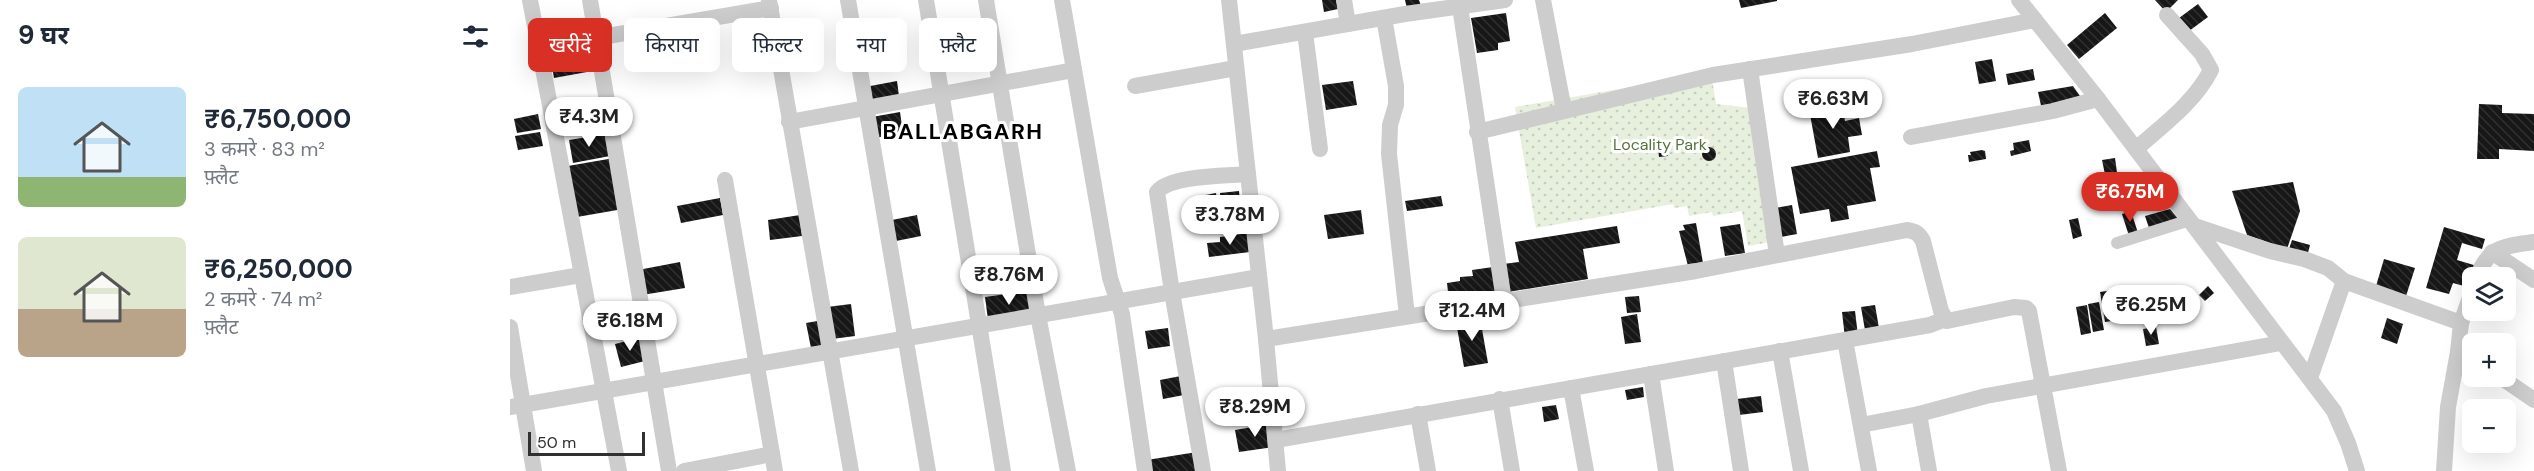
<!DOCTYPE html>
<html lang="hi">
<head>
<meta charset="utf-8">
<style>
	body { margin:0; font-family:"DM Sans","Noto Sans Devanagari",sans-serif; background:#f2f2f3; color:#1f2937; height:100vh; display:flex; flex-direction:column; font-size:22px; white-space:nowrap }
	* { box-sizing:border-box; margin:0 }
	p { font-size:20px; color:#747a83 }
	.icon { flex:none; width:33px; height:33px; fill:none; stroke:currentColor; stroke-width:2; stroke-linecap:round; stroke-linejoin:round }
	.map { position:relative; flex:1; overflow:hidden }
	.details { display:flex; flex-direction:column; background:#fff; width:510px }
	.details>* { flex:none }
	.banner { position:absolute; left:18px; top:18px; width:570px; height:54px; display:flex; gap:12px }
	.buttons { position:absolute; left:1952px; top:267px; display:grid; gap:12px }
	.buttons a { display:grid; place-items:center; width:54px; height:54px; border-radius:9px; background:#fff; box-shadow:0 6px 24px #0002; font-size:30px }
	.scale { position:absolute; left:18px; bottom:15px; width:117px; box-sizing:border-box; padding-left:6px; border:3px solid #303030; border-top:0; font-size:16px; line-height:21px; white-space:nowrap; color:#303030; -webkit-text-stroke:4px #fff; paint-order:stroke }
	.price { position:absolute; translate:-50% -51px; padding:0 14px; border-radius:21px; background:#fff; color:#222; font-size:20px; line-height:39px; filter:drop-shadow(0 2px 3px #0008) }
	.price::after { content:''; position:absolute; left:50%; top:36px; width:18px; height:14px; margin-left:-9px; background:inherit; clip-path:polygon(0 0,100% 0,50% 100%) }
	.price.current { background:#d93025; color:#fff }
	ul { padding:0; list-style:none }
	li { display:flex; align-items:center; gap:18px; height:150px; padding:0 18px }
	li span { display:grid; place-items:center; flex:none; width:168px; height:120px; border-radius:9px; color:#555 }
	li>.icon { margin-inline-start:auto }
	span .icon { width:72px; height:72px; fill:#fffc; stroke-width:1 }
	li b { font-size:26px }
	h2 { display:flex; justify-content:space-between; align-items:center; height:72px; padding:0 18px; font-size:26px }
	.pill { padding:0 21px; border-radius:9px; background:#fff; box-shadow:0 6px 24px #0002; font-size:21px; line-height:54px }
	.pill.current { background:#d93025; color:#fff }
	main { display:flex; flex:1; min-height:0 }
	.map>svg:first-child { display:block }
</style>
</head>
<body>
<main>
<section class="details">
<h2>9 घर<svg class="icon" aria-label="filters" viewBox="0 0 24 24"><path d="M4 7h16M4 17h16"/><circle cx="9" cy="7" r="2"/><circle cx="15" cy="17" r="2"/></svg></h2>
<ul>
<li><span style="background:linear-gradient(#bfe0f5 75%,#8fb573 0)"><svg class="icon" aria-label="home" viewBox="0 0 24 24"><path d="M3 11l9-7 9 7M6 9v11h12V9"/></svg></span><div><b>₹6,750,000</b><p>3 कमरे · 83 m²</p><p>फ़्लैट</p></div></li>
<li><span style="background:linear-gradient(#dfe7d0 60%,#b9a48a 0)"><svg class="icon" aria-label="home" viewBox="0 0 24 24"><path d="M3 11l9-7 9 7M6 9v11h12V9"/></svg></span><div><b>₹6,250,000</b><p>2 कमरे · 74 m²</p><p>फ़्लैट</p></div></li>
</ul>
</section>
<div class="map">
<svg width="2024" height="471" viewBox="0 0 2024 471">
	<defs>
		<pattern id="park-dots" width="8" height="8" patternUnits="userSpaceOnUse" patternTransform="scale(1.5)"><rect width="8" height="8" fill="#e7efdd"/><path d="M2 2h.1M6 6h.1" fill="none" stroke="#c6cdbe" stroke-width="1.8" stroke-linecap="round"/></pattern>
		<pattern id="building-back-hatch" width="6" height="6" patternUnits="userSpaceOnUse" patternTransform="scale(1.5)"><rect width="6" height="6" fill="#171717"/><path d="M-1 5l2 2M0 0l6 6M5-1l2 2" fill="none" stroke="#303030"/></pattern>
	</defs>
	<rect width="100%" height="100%" fill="#fff"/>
	<polygon fill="url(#park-dots)" points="1201,73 1206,104 1241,108 1265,241 1238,246 1232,211 1203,216 1202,212 1179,216 1177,206 1164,208 1163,204 1026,228 1005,107"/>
	<g fill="url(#building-back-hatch)">
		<polygon points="812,0 826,0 828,9 814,12"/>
		<polygon points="895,0 909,0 911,6 897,9"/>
		<polygon points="1229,0 1267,0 1267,1 1231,8"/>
		<polygon points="1645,0 1668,0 1656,12"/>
		<polygon points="1688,4 1698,17 1675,34 1665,21"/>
		<polygon points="996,13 1000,41 988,43 988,50 967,53 961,18"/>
		<polygon points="1595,13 1607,28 1569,59 1557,45"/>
		<polygon points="47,21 51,39 37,43 32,25"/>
		<polygon points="84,47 88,70 44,78 40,55"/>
		<polygon points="1482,59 1486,81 1469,84 1465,62"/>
		<polygon points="1523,69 1525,80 1498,85 1496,74"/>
		<polygon points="387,81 389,96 357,102 355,87"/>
		<polygon points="843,81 847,105 816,110 812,85"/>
		<polygon points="1563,86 1572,99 1532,110 1528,92"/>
		<polygon points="1332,103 1335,121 1349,118 1352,135 1338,137 1340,152 1308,158 1299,109"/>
		<polygon points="1969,104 1992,105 1992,113 2024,114 2024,151 1989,149 1989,159 1967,159"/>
		<polygon points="390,112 393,133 365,138 362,117"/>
		<polygon points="28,114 31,129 7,133 4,119"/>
		<polygon points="30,132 33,146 8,150 5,136"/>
		<polygon points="96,134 100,156 63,163 59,140"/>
		<polygon points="1519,140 1521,151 1501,156 1500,151 1504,150 1503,143"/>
		<circle cx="1199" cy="154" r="7"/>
		<polygon points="1148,147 1157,147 1158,156 1149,157"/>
		<polygon points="1472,150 1475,151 1476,159 1459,162 1458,155 1461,155 1460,152"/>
		<polygon points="1367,151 1370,167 1360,168 1366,201 1337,206 1339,219 1321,222 1319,209 1290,214 1281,167"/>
		<polygon points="104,158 113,209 67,217 58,166"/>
		<polygon points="1605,158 1609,187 1598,189 1592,160"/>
		<polygon points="1783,182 1790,211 1777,249 1737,235 1722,191"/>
		<polygon points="729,191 730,202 711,205 710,193"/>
		<polygon points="706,193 710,215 699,220 700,225 690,227 685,197"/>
		<polygon points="931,196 933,206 897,211 895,201"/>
		<polygon points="210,198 213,215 171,223 167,206"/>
		<polygon points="1282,205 1287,234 1271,237 1265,208"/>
		<polygon points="1660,209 1670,221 1640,231 1635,216"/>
		<polygon points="851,210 854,234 818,239 814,215"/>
		<polygon points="1621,211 1628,233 1619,236 1612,214"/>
		<polygon points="290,215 292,236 260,240 258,220"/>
		<polygon points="407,215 411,236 381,242 377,221"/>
		<polygon points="1568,218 1572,236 1563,239 1559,220"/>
		<polygon points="1186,223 1193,263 1178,266 1169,231 1175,230 1173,225"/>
		<polygon points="1230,224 1235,253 1215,256 1210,227"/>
		<polygon points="1107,226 1110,243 1073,249 1078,279 998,292 993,264 1009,262 1005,242"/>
		<polygon points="1934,227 1975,239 1972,249 1952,243 1947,260 1967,266 1961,288 1943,283 1939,294 1916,288"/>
		<polygon points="738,233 740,252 699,257 697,243 710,242 710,237"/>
		<polygon points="1782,240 1800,245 1797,257 1778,252"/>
		<polygon points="1874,259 1905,268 1896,296 1866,286"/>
		<polygon points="170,262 175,288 132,295 128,270"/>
		<polygon points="983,267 986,296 939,301 937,283 950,281 950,277 963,276 962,270"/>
		<polygon points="1698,286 1704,293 1695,301 1689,295"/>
		<polygon points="1603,290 1608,320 1595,322 1590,292"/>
		<polygon points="519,291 522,314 478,320 475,297"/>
		<polygon points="1129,296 1131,312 1117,313 1115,297"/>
		<polygon points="1589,302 1594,330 1583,332 1578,304"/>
		<polygon points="341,304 345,336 322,339 317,307"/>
		<polygon points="1365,305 1370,334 1356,336 1351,307"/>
		<polygon points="1577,305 1581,333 1571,335 1566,307"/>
		<polygon points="1345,311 1348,336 1335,338 1332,312"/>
		<polygon points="1127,314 1131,342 1115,344 1111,317"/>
		<polygon points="970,318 978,363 954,367 946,322"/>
		<polygon points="1877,318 1893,324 1887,344 1871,338"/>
		<polygon points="313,320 319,350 302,353 296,323"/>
		<polygon points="1646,327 1649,344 1636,346 1633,329"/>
		<polygon points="658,328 660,346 638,349 635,331"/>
		<polygon points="129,338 135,361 111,367 105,344"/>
		<polygon points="676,375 679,394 653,399 650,380"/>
		<polygon points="1133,387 1134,397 1117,400 1115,390"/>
		<polygon points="1251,396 1253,412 1229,415 1227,399"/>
		<polygon points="1046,405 1049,419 1034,422 1032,407"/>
		<polygon points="760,424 764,447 729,452 725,430"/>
		<polygon points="687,452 686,471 638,471 637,460"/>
	</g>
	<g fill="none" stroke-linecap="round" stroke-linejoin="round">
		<polyline stroke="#cdcdcd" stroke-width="12" points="1607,243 1680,220"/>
		<g stroke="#cdcdcd" stroke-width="16">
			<polyline points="20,0 109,471"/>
			<polyline points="80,0 159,471"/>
			<polyline points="259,0 341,471"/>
			<polyline points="338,0 418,471"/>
			<polyline points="416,0 493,471"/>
			<polyline points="476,0 528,315 558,471"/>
			<polyline points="552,0 600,278 612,314 635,471"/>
			<polyline points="719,0 756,339 768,471"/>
			<polyline points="834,0 838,24"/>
			<polyline points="949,0 994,301"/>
			<polyline points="1033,0 1054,110"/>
			<polyline points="1509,0 1588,99 1824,411 1838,443 1847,471"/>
			<polyline points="874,18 886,86 886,105 880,125 879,154 897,316"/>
			<polyline points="795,32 810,149"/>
			<polyline points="724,44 895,14 995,0"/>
			<polyline points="29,50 86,38 261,8"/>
			<polyline points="1240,69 1267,255"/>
			<polyline points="625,86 726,68"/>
			<polyline points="279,122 564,70"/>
			<polyline points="967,132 1203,75 1402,44 1525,20"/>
			<polyline points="1401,137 1543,111 1588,99"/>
			<path d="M1626 149C1653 125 1684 103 1701 70L1692 54 1657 15"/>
			<polyline points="215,180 265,471"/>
			<polyline points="1685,226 1760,251 1794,259 1818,268 1834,281 1951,323 1948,352 1962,360"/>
			<polyline points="1982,252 2024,280"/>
			<path d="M1967 278C1978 246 1994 246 2024 242"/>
			<polyline points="0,287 71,275"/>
			<polyline points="1951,323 1962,292"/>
			<polyline points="0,327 24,471"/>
			<path d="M756 339 1186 271 1397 230C1406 231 1409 234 1413 241L1431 311 1437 321 1504 307 1516 308 1519 311 1549 471"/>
			<polyline points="1335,340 1359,471"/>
			<polyline points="1270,351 1291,471"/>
			<polyline points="1214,361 1231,471"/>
			<polyline points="1141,374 1156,471"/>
			<polyline points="1989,376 2024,400"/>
			<polyline points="1800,378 1834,281"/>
			<polyline points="1061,388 1076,471"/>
			<polyline points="990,399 1002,471"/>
			<polyline points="0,407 749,277"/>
			<polyline points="908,414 918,471"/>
			<polyline points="1409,414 1419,471"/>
			<polyline points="1351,425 1409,414 1476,396 1771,343"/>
			<polyline points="766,440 1335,340 1420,325 1435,319"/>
			<polyline points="174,471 262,454"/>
			<path d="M693 471 662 292 647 192C660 175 716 176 738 174"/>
			<polyline points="1934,471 1938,407 1948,352"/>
		</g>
	</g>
	<g text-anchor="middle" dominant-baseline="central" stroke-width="6" stroke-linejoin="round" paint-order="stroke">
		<g font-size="16" fill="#547139" stroke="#fff">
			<text x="1150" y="144">Locality Park</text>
		</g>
		<g font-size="22" font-weight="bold" letter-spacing="1.5" fill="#000" stroke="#fff">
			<text x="453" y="131">BALLABGARH</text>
		</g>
	</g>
</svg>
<div class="buttons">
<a><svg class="icon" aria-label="layers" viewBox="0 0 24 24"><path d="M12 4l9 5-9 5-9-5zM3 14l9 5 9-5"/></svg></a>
<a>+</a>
<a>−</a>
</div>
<div class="scale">50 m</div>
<b class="price" style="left:1323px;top:130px">₹6.63M</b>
<b class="price" style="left:79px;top:148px">₹4.3M</b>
<b class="price current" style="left:1620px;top:223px">₹6.75M</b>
<b class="price" style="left:720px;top:246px">₹3.78M</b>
<b class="price" style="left:499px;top:306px">₹8.76M</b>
<b class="price" style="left:1641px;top:336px">₹6.25M</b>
<b class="price" style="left:962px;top:342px">₹12.4M</b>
<b class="price" style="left:120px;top:352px">₹6.18M</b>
<b class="price" style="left:745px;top:438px">₹8.29M</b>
<div class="banner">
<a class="pill current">खरीदें</a>
<a class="pill">किराया</a>
<a class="pill">फ़िल्टर</a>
<a class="pill">नया</a>
<a class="pill">फ़्लैट</a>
</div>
</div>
</main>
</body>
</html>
